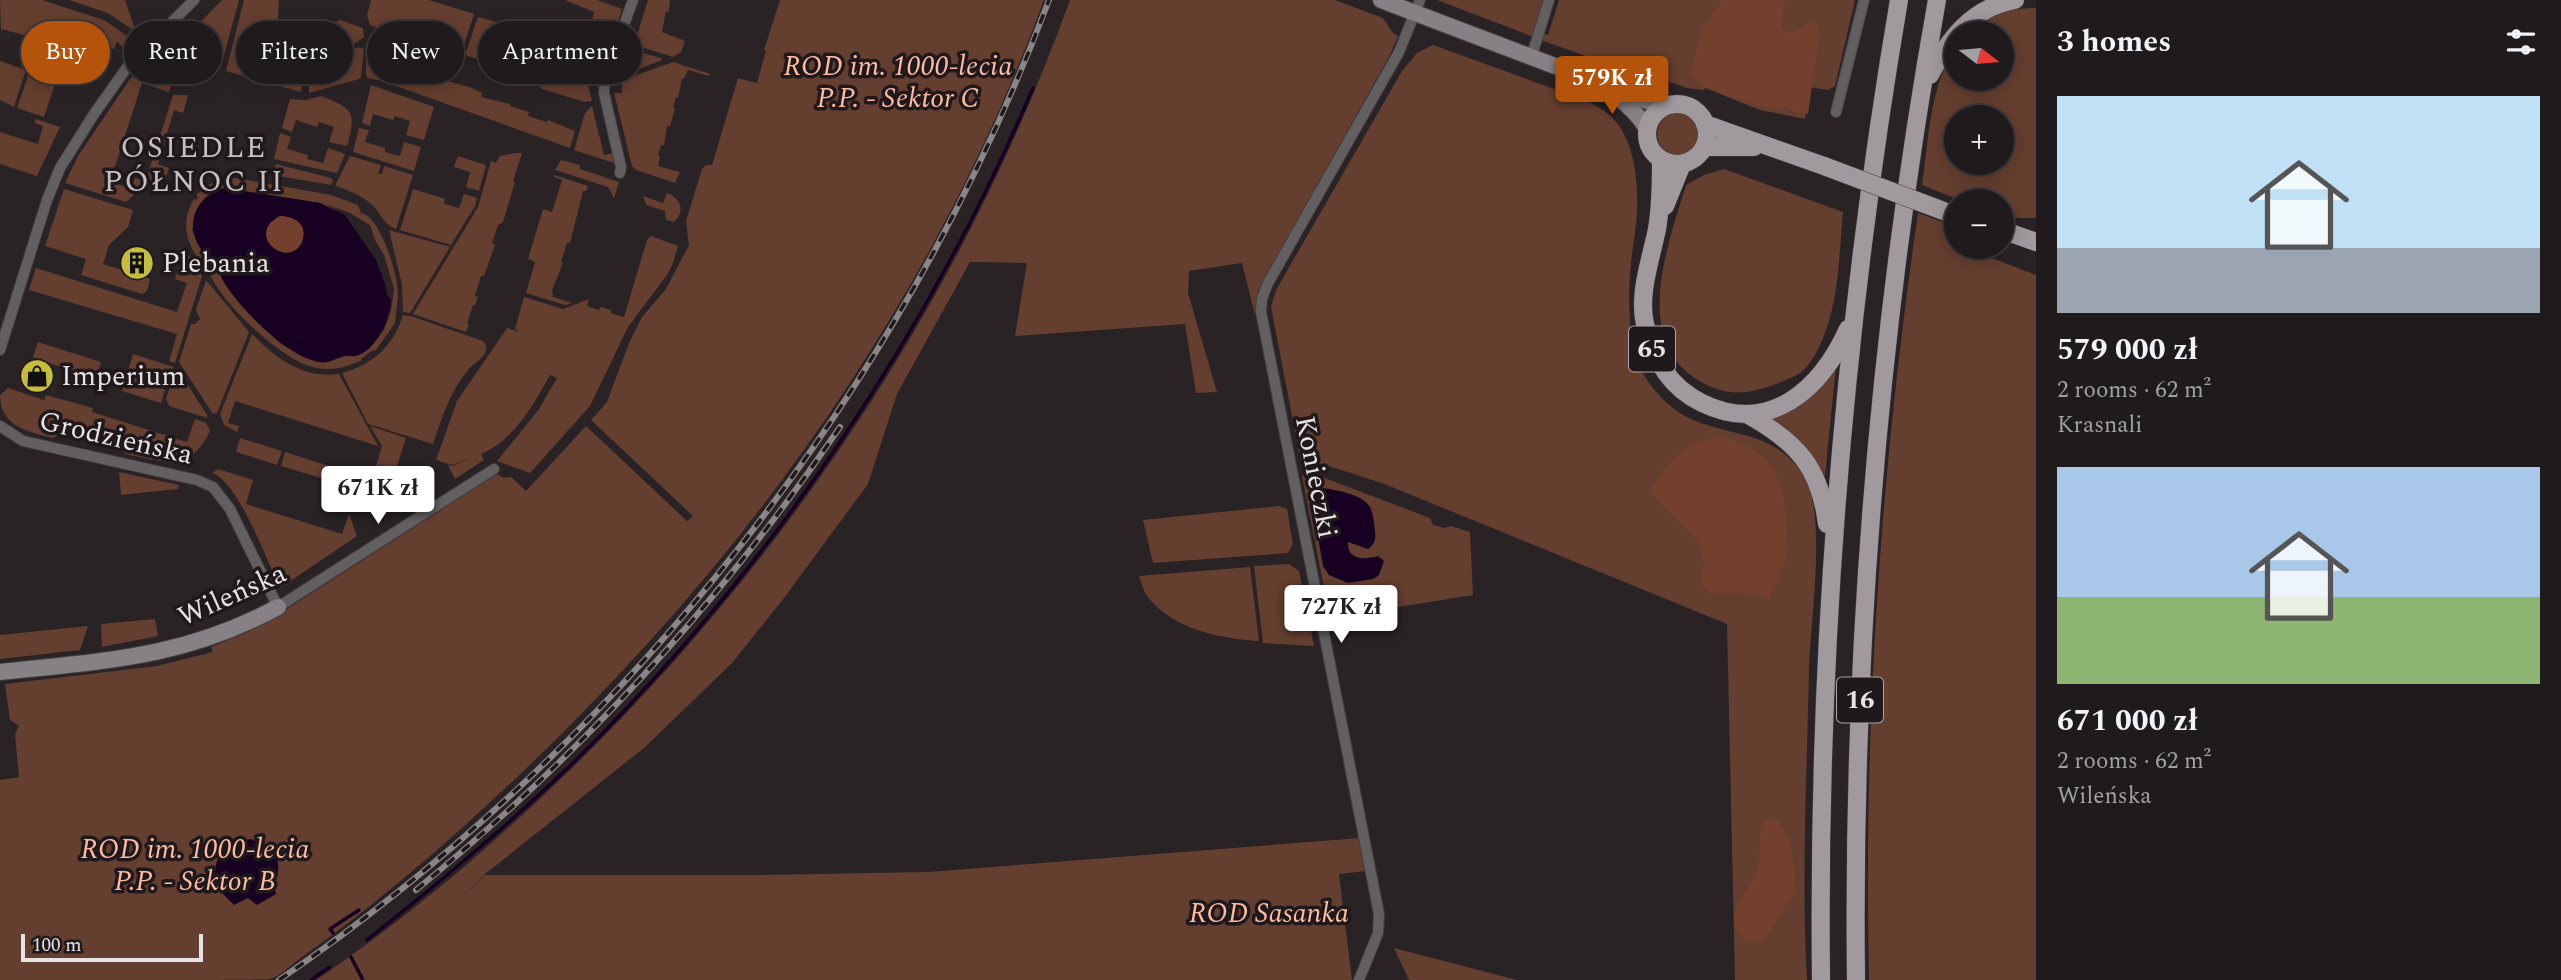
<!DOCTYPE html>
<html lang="en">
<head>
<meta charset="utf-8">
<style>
	body { margin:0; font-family:Spectral,serif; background:#2c2729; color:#f1f3f6; height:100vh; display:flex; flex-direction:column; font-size:26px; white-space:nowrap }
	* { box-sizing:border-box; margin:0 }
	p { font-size:23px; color:#a1a1a3 }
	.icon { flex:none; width:38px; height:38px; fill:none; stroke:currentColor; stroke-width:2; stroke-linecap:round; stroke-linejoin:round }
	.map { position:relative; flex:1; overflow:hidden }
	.panel { display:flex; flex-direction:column; background:#1f1a1c; width:525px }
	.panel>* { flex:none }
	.hud { position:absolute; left:21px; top:21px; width:665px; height:63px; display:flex; gap:14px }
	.needle { width:46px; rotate:106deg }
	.fabs { position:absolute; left:1944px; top:21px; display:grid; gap:14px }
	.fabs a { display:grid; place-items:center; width:70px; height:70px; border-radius:50%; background:#1f1a1c; box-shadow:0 4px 18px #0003,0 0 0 2px #3c383b; font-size:35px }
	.scale { position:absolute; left:21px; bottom:18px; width:182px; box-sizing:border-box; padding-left:7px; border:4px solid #e7e2e3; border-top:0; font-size:19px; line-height:24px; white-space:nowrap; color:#e7e2e3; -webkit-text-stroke:5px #1f191b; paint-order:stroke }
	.price { position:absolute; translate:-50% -60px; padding:0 16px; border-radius:7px; background:#fff; color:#222; font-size:23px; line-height:46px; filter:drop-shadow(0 2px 4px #0008) }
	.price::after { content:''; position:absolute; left:50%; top:42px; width:21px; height:16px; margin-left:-10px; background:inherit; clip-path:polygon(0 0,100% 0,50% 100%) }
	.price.on { background:#b45309; color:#fff }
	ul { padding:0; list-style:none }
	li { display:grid; align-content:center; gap:14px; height:371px; padding:0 21px }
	li span { display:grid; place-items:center; height:217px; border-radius:0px; color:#555 }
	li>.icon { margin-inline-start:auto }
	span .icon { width:126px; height:126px; fill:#fffc; stroke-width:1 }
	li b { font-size:30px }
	h2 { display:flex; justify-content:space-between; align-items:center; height:84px; padding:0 21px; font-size:30px }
	.tag { padding:0 24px; border-radius:32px; background:#1f1a1c; box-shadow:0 4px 18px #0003,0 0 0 2px #3c383b; font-size:24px; line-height:63px }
	.tag.on { background:#b45309; color:#fff }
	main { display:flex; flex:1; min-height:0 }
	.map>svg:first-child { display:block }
</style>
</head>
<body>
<main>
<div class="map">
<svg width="2036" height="980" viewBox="0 0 2036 980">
	<rect width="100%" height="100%" fill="#292325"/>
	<g fill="#643e2f" fill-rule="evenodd">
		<polygon points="0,0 42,0 104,20 137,43 127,53 117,41 114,49 102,45 99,56 2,29 1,32"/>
		<polygon points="69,0 125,0 135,29 133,30 108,13"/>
		<polygon points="222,0 239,0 223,59 177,46"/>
		<polygon points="244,0 279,0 275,76 296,77 297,68 304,68 301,92 226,71"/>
		<polygon points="371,0 429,0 474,14 461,54 370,25 367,15"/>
		<polygon points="565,0 597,0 622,9 611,42 588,34 594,12"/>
		<polygon points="648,0 670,0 669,12 666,11 662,32 685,41 681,52 673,57 634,45"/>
		<path d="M780 0H1044C918 340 701 621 429 857 388 892 346 926 302 957 292 964 281 976 270 979 259 980 222 980 209 980 139 980 70 980 0 980V780L19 777 15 734 19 726 10 720 5 684 157 666 213 652 211 647 250 631V628L282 612 497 474 503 478 511 477 526 491 586 426 687 521 693 516 591 420 607 402 629 343 642 317 666 289 689 245 686 221 702 169 706 165H712L738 78 757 83 766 51 764 50Z"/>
		<path d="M1070 0H1335L1383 18 1393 33 1398 36 1390 55 1258 291 1255 315 1242 263 1189 271 1188 293 1217 392 1196 393 1185 324 1015 336 1027 263 970 262 897 394 868 484 784 598 732 663 644 748 485 874 460 899 485 875H757L928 872 1360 838 1366 871 1339 874 1352 980H316C387 932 455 877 518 819 764 595 957 313 1070 0Z"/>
		<polygon points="1437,0 1545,0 1534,37"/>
		<polygon points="1559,0 1855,0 1835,86 1828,90 1810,87 1805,119 1760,110 1705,88 1703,90 1687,88 1621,65 1616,67 1541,40 1543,33 1548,35"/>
		<path d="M2036 8V218H2019L2002 214V201H1962L1922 185C1929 140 1929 86 1956 48V79H2002V33H1967C1986 16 2010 7 2036 8ZM1956 117H2002V163H1956Z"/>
		<path d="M478 17 520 28 532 24 566 34 561 52C584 59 587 80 592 101L585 102 542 89 535 81 498 70 492 64 465 55Z"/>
		<polygon points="340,20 363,28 364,37 309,75 311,31"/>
		<path d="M1433 45C1468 58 1503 70 1537 83 1561 91 1587 98 1607 113 1639 138 1640 197 1635 233 1630 264 1628 290 1630 320 1630 330 1629 341 1632 349 1643 382 1668 412 1701 423 1742 437 1776 435 1803 474 1828 512 1810 623 1809 670 1807 773 1801 877 1807 980H1735L1727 624 1382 483 1300 457 1271 307 1276 290 1402 71 1417 53Z"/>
		<polygon points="358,47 364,49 361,77 359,79 309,93 309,80"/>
		<polygon points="632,50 661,58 662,60 610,80 618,60 628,63"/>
		<polygon points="366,57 378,60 379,58 391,62 391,65 472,88 482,93 481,97 510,104 510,106 529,112 528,116 547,122 548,120 575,131 570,148 382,81 368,78 366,75"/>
		<polygon points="0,61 26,70 14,107 0,100"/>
		<polygon points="154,61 176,67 169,92 142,83 110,182 131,188 135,178 142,180 138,191 126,202 65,183 78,156 130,79 140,68"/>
		<polygon points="673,62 710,74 709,76 688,70 684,79 682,79 678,98 676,97 673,107 675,109 670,126 667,126 664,145 661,145 658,155 660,156 658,166 680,172 675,183 636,170 632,166 614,93 622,93 622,83 614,83"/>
		<polygon points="30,70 59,72 44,117 17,108"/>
		<polygon points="371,85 434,107 424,140 406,135 410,121 395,116 393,120 373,114 370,126 362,123"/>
		<polygon points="173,95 188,95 183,113 174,110 158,164 169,168 165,180 146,180"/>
		<path d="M321 96C355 109 356 113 347 146L329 142 334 127 319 122 317 127 296 120 292 132 282 128 290 99 306 100Z"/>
		<polygon points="592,106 604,155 613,153 614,163 574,150 585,113"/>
		<circle cx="1678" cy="134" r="21"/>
		<polygon points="36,119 60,127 37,176 0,164 0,132 38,144 43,126 34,123"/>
		<polygon points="359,128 369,130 365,142 385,148 385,152 400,156 404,142 421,147 414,171 353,152"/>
		<polygon points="280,133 291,137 287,149 308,155 307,159 323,163 328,148 345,154 337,173 274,159"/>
		<polygon points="515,153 522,153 513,181 515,182 503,222 498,225 492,243 495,245 484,276 481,276 475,296 478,297 475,305 473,305 467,323 469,324 466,332 413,314 478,207 491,161 496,163 500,156"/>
		<path d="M350 156 381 165 378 174H382L384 166 413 175 396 229C385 226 381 213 372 205 362 195 348 190 335 186Z"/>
		<polygon points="458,156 486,165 479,191 466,187 470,172 454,167"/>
		<polygon points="561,160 580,165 580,169 619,182 614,198 608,187 555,170"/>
		<polygon points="276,164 331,178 333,181 331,185 272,175"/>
		<path d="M1724 169 1843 212C1839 255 1839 303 1821 343 1817 352 1808 368 1800 373 1796 376 1790 378 1786 380 1767 388 1749 394 1729 392 1703 388 1673 367 1665 341 1649 292 1672 232 1686 185L1704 175Z"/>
		<polygon points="554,175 588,186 586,191 583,191 570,243 567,243 561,262 563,263 552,290 553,297 572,303 565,305 526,293 535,262 528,259 543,209 552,212 562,180 554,177"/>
		<path d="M234 178 259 182 258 189 261 190 263 183 331 195 358 205 361 213C381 216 399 278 398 296 397 303 396 315 395 322 395 324 377 349 375 351L373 350 361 359V361C345 367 331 372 313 367 281 360 211 295 206 263H201C186 242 180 222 194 199L196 200 198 197 196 195C207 184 219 179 234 178ZM225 188 320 203 350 220 327 205 348 212 370 225 375 240 384 255 394 289 391 311 384 330 373 343 355 356H345L331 361 318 362 281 344 262 327 222 279 221 264 204 254 192 230C199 209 201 193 225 188Z"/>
		<polygon points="64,189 133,210 128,227 109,245 103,264 150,279 147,291 142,294 81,275 86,259 45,246"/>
		<polygon points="413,189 445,199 444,204 459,208 464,194 477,198 475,206 451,245 400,230"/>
		<path d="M667 193C681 198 686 212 674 222L666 220 665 211 646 205 643 196 663 203Z"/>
		<path d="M1918 213 1956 227V233L1950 234 1946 240 1956 244V247H1963L2036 275V980H1869C1863 723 1881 467 1918 213Z"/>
		<polygon points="389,230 450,247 410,313 403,312 402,285"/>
		<path d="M651 236 678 246 673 263 667 275 628 327 590 406 530 473 497 461 539 409 557 378 550 375C533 406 514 440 481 454L484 460 455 479 448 465 452 466 473 457 452 465 436 460 457 401 507 328 519 332 515 329 524 297 563 309 589 299 587 306 599 310 601 307 611 310V313L624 317 647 240Z"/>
		<polygon points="179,248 185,249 202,276 175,363 169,361 177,334 29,290 36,268 177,312 187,283 175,279 180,264 175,262"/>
		<polygon points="206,280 249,332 217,413 213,414 179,362 191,324 195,324 200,319 196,310"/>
		<path d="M403 315 414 317 483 341C494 354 474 362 468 370 450 392 442 417 433 444L368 424 342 373C372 365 394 346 403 315Z"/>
		<path d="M252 334C276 358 303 379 339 374L378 446 235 401 228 423 239 426 237 432 224 425 220 414Z"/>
		<polygon points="38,342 101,362 96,380 33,357"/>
		<polygon points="133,354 174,367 169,381 164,379 161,388 165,390 161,403 122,391"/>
		<path d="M1836 366 1825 476C1807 448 1794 434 1765 416Z"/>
		<polygon points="177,368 207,415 207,418 169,406 166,398"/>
		<path d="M8 388 44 400 46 395 93 408 92 412 187 442 195 419 206 423 210 430C203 449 194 450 185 466L125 454 117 442 66 430 53 438C28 432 0 426 0 395Z"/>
		<polygon points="370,426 406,438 395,473 408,477 406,482 412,490 387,506 384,500 385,495 353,488 358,474 366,476 374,473 382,446"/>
		<polygon points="240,438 282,451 277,465 236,452"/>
		<polygon points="285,452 332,467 328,480 281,466"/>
		<path d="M218 469 253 480 246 504 342 534 349 514 357 536 280 588C267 561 238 481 212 473Z"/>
		<polygon points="119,472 179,485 178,489 121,495"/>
		<polygon points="1309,472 1430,518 1433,525 1444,528 1451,526 1470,532 1473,595 1330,618 1302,476"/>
		<polygon points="1279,506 1287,509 1293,544 1288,553 1153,563 1143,520"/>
		<polygon points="1289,564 1299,571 1314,646 1263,643 1254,566"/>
		<path d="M1250 567 1259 641C1221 639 1172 629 1148 597 1143 591 1142 583 1139 576Z"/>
		<polygon points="155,619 158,636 102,647 101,624"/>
		<polygon points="88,626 80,650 0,659 0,635"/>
		<polygon points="1394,948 1517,980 1409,980"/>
	</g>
	<g fill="#73402d">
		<polygon points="1723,0 1785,0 1781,28 1791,34 1810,22 1817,24 1820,30 1808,114 1796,113 1786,107 1770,109 1725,95 1703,86 1690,75 1703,27"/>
		<circle cx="285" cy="234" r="19"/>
		<path d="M1714 437C1765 443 1784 471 1786 520 1786 530 1789 543 1787 553 1785 567 1774 584 1769 598L1747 593H1710L1700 584 1704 561 1697 540 1650 492C1668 460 1679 448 1714 437Z"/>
		<path d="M1768 818 1779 821 1791 843 1796 890 1763 942 1748 941 1737 933C1736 928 1734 921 1734 916 1736 901 1749 890 1755 877 1764 856 1754 837 1768 818Z"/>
	</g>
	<g fill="#180022" fill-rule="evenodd">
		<path d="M225 188 320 203 345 215 376 260 385 284 387 295 391 300C390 319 376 352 355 356 352 357 348 355 344 356 335 358 329 364 319 362 287 357 238 307 222 279 220 275 221 269 221 264 215 258 207 258 203 252 183 227 195 195 225 188ZM280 216C294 216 307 224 303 239 294 273 241 236 280 216Z"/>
		<path d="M1323 488C1336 490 1362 494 1370 507 1373 513 1374 522 1375 530 1376 539 1375 544 1368 549L1348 542C1347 560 1364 560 1378 556L1384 561 1379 575 1373 579 1348 583 1329 575 1323 566 1312 502 1316 491Z"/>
		<path d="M251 839C265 844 281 854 278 871 277 881 273 884 276 894L257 905 248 898 234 905 214 885C215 855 220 845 251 839Z"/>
	</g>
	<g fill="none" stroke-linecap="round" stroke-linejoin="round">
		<g stroke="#180022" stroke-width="3.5">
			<polyline points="333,933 330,929 359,910"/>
			<path d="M367 940C441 881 515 820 583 753 774 563 927 336 1033 88"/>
			<polyline points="351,957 363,980"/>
			<polyline points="311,980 330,967"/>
		</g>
		<g stroke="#443e40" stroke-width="12">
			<g id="street">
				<polyline points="1531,58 1549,0"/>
				<polyline points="1836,112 1864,0"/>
				<polyline points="620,173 621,167 604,93 605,78 633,0"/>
				<polyline points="0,350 47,200 60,168 94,114 128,66 194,0"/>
				<polyline points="0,426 23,441 197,480 213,487 230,509 278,607 494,469"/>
				<polyline points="1359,980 1378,933 1379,914 1261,312 1262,299 1267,285 1399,52 1420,0"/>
			</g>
		</g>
		<g stroke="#443e40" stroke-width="18">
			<g id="secondary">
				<polyline points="1381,0 1663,107"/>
				<path d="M1612 92C1625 103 1639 114 1647 130"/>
				<path d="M0 672C102 661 185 658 278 607"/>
			</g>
		</g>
		<g stroke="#443e40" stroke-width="19">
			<g id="primary">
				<path d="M1930 75C1949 38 1972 8 2015 0"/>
				<circle cx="1677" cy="134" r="30"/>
				<polyline points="1705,124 1824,166"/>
				<polyline points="1704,147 1754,147"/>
				<path d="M1661 160C1661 182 1661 207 1657 229 1651 259 1638 294 1645 324 1653 359 1669 387 1702 403 1770 436 1821 389 1848 329"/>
				<polyline points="1665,206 1682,164"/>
				<polyline points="1941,210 1956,216"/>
				<polyline points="2002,230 2036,242"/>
				<path d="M1750 416C1798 443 1820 468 1827 524"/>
				<path d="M1821 980C1817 651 1844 324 1899 0"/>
				<path d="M1856 980C1852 651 1879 324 1937 0"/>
			</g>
		</g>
		<use href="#street" stroke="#625f61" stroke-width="10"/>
		<use href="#secondary" stroke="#858184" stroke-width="16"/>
		<use href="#primary" stroke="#a09a9e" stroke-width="18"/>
		<g stroke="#8a8586" stroke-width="6">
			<g id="rail">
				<path d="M416 890C579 757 721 602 840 427"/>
				<path d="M279 980C626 742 901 393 1049 0"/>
			</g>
		</g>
		<use href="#rail" stroke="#1f191b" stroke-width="3.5" stroke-dasharray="10" stroke-linecap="butt"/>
		<g stroke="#443e40" stroke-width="19" stroke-linecap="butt">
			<polyline id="primary-bridge" points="1824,166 1941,210"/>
		</g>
		<use href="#primary-bridge" stroke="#a09a9e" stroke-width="18"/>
	</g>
	<defs>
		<g id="building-disc" transform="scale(1.75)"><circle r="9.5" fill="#c6bc3d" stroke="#1f191b"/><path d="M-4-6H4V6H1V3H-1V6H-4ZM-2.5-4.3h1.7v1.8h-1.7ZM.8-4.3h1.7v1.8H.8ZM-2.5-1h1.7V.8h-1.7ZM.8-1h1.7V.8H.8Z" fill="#111"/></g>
		<g id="shop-disc" transform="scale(1.75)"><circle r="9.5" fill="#c6bc3d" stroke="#1f191b"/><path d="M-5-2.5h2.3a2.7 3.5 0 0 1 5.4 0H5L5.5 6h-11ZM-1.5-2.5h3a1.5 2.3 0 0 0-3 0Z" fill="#111"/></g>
	</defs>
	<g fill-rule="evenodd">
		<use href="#building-disc" x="137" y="263"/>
		<use href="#shop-disc" x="37" y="376"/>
	</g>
	<g text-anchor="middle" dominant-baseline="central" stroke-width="7" stroke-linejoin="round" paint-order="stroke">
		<g fill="#1f191b" stroke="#aba6a7" stroke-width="2">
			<rect x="1629" y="326.5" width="46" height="45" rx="5"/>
			<rect x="1837" y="677.5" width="46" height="45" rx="5"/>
		</g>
		<g font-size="26" font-weight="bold" fill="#e7e2e3">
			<text x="1652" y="349">65</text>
			<text x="1860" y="700">16</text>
		</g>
		<g font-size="28" font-style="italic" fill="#ffbba2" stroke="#1f191b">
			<text x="898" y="66">ROD im. 1000-lecia<tspan x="898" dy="32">P.P. - Sektor C</tspan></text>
			<text x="195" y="849">ROD im. 1000-lecia<tspan x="195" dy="32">P.P. - Sektor B</tspan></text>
			<text x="1269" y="913">ROD Sasanka</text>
		</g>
		<g font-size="28" fill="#e7e2e3" stroke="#1f191b" text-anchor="start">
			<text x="162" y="263">Plebania</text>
			<text x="61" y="376">Imperium</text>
		</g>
		<g font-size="28" fill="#e7e2e3" stroke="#1f191b">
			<text transform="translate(116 438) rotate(13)">Grodzieńska</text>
			<text transform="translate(1316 477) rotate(79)">Konieczki</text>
			<text transform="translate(232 595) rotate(-24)">Wileńska</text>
		</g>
		<g font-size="30" letter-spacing="2" fill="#c7bfc1" stroke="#1f191b">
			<text x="194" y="148">OSIEDLE<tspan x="194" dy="34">PÓŁNOC II</tspan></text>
		</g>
	</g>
</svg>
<div class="fabs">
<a><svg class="needle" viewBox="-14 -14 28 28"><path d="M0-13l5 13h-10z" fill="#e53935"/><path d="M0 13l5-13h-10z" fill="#a1a1a3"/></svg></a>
<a>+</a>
<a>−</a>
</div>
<div class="scale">100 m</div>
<b class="price on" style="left:1612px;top:116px">579K zł</b>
<b class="price" style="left:378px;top:526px">671K zł</b>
<b class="price" style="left:1341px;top:645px">727K zł</b>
<div class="hud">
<a class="tag on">Buy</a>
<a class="tag">Rent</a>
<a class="tag">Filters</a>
<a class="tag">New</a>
<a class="tag">Apartment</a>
</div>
</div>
<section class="panel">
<h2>3 homes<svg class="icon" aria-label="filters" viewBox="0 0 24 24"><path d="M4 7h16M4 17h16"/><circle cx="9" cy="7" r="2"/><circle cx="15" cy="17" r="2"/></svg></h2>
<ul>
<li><span style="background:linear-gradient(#bfe0f5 70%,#9aa5b1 0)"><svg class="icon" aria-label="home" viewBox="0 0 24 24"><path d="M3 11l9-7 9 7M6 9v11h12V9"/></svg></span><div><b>579 000 zł</b><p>2 rooms · 62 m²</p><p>Krasnali</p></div></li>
<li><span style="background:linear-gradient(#a9c7e8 60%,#8fb573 0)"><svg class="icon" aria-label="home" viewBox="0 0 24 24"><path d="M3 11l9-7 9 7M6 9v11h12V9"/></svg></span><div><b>671 000 zł</b><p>2 rooms · 62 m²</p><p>Wileńska</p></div></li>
</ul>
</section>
</main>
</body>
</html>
